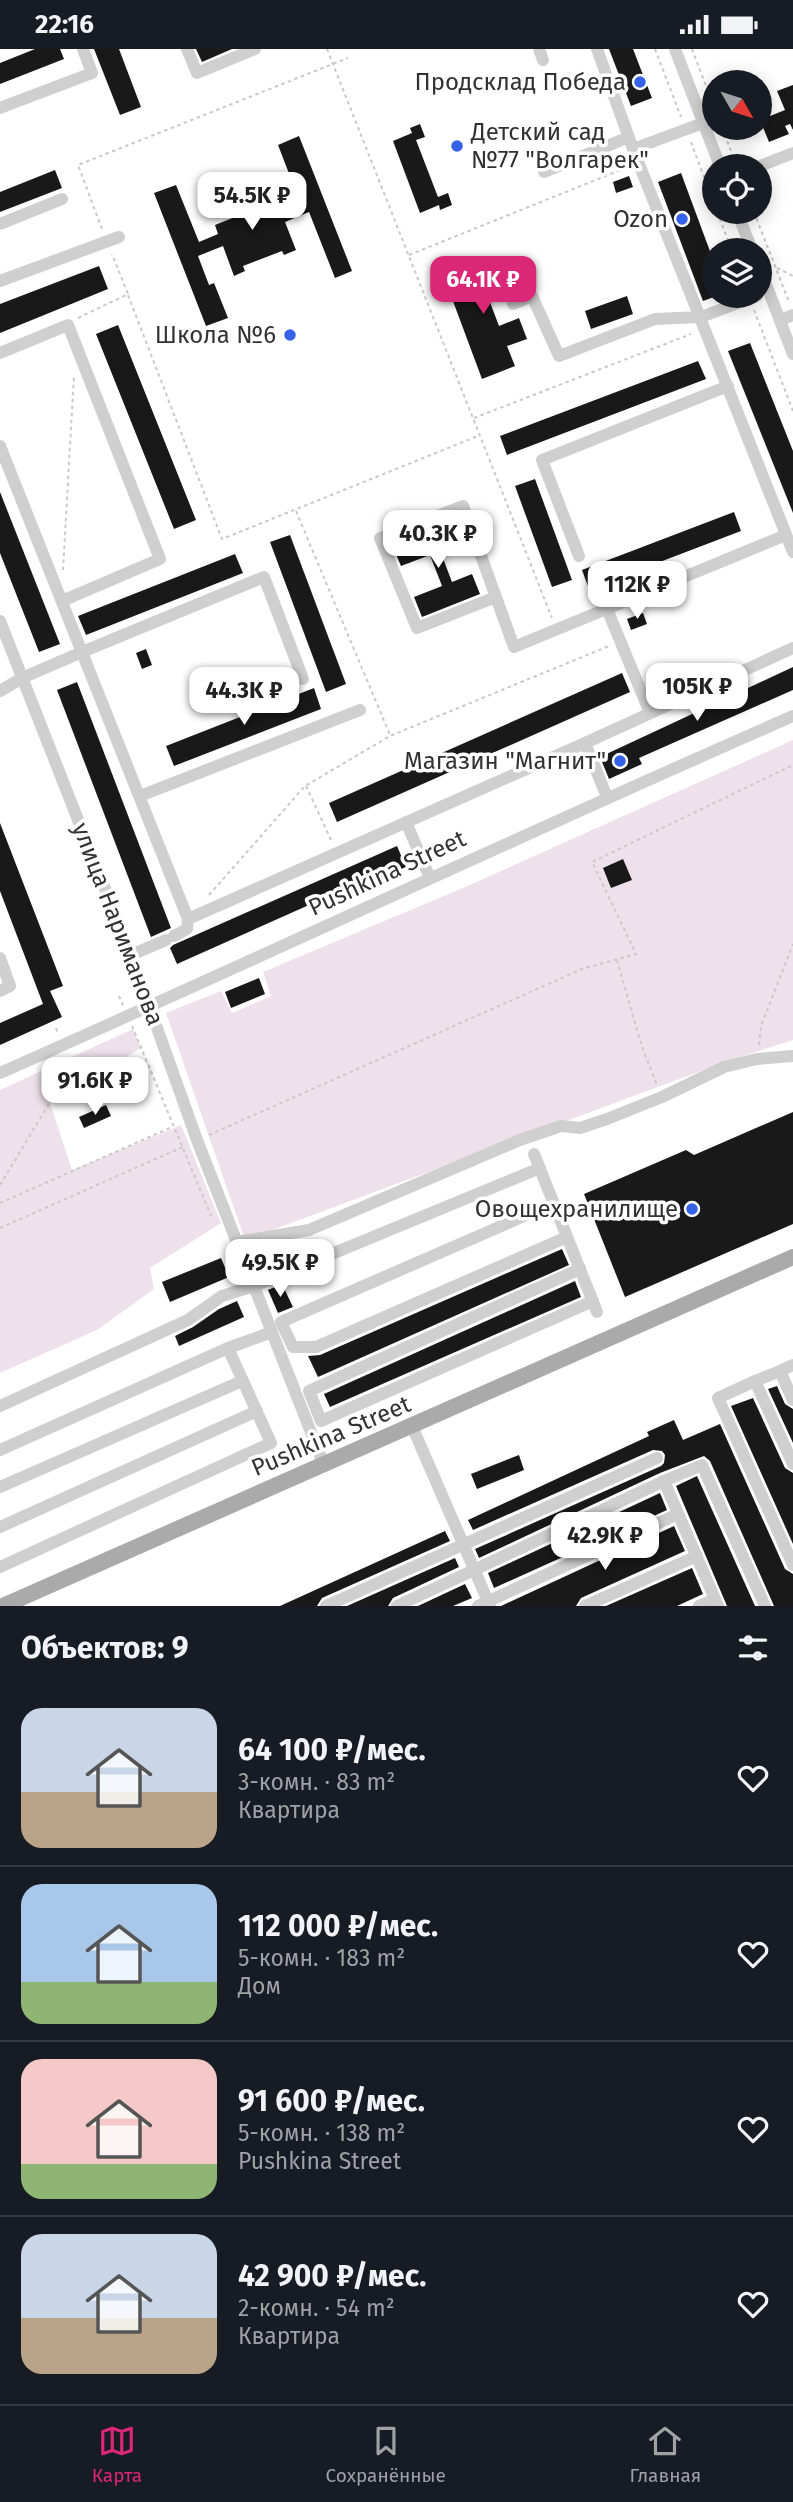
<!DOCTYPE html>
<html lang="ru">
<head>
<meta charset="utf-8">
<style>
	body { margin:0; font-family:"Fira Sans",sans-serif; background:#20242c; color:#f1f3f6; height:100vh; display:flex; flex-direction:column; font-size:26px; white-space:nowrap }
	* { box-sizing:border-box; margin:0 }
	p { font-size:23px; color:#9ea1a6 }
	.icon { flex:none; width:38px; height:38px; fill:none; stroke:currentColor; stroke-width:2; stroke-linecap:round; stroke-linejoin:round }
	.map { position:relative; height:1557px; overflow:hidden }
	.side { display:flex; flex-direction:column; background:#171b24; flex:1 }
	.side>* { flex:none }
	.needle { width:46px; rotate:129deg }
	.controls { position:absolute; left:702px; top:21px; display:grid; gap:14px }
	.controls a { display:grid; place-items:center; width:70px; height:70px; border-radius:50%; background:#171b24; box-shadow:0 4px 18px #0003; font-size:35px }
	.price { position:absolute; translate:-50% -60px; padding:0 16px; border-radius:14px; background:#fff; color:#222; font-size:23px; line-height:46px; filter:drop-shadow(0 2px 4px #0008) }
	.price::after { content:''; position:absolute; left:50%; top:42px; width:21px; height:16px; margin-left:-10px; background:inherit; clip-path:polygon(0 0,100% 0,50% 100%) }
	.price.active { background:#db2777; color:#fff }
	ul { padding:0; list-style:none }
	li { display:flex; align-items:center; gap:21px; height:175px; padding:0 21px }
	li+li { border-top:2px solid #363941 }
	li span { display:grid; place-items:center; flex:none; width:196px; height:140px; border-radius:21px; color:#555 }
	li>.icon { margin-inline-start:auto }
	span .icon { width:84px; height:84px; fill:#fffc; stroke-width:1 }
	li b { font-size:30px }
	h2 { display:flex; justify-content:space-between; align-items:center; height:84px; padding:0 21px; font-size:30px }
	.status { display:flex; justify-content:space-between; align-items:center; height:49px; padding:0 35px; background:#171b24; direction:ltr }
	.status svg { height:19px; fill:currentColor }
	.dock { display:flex; justify-content:space-around; align-items:center; height:98px; border-top:2px solid #363941; background:#171b24; font-size:19px; color:#9ea1a6 }
	.dock a { display:grid; justify-items:center; gap:4px }
	.dock .active { color:#db2777 }
	.map>svg:first-child { display:block }
</style>
</head>
<body>
<div class="status"><b>22:16</b><svg viewBox="0 0 49 12"><path d="M0 12V9h3v3zM5 12V6h3v6zM10 12V3h3v9zM15 12V0h3v12zM26 1h20v11H26zM47 4h2v5h-2z"/></svg></div>
<div class="map">
<svg width="793" height="1557" viewBox="0 0 793 1557">
	<rect width="100%" height="100%" fill="#fff"/>
	<g fill="#efe1eb">
		<polygon points="793,691 793,991 728,1012 245,1191 166,964 221,942 232,964 271,947 263,923 463,839"/>
		<polygon points="133,980 141,999 50,1054 72,1121 181,1076 221,1174 150,1219 154,1240 97,1281 0,1324 0,1041"/>
	</g>
	<g fill="#191919">
		<polygon points="35,0 60,0 64,10 0,35 0,14"/>
		<polygon points="94,0 119,0 141,58 120,66"/>
		<polygon points="196,0 232,0 202,13"/>
		<polygon points="609,0 633,0 652,49 631,57"/>
		<polygon points="793,36 793,81 790,75 785,77 789,85 769,93 760,71 785,61 777,42"/>
		<polygon points="420,75 425,88 416,91 438,148 448,144 452,156 440,161 439,156 420,164 393,92 412,84 410,79"/>
		<polygon points="299,87 352,222 335,229 309,163 285,173 296,201 284,206 282,202 243,217 245,222 234,227 223,197 198,207 209,236 214,234 228,269 206,277 154,144 176,136 199,193 218,185 215,176 275,152 279,161 300,153 278,96"/>
		<polygon points="55,121 62,139 0,163 0,143"/>
		<polygon points="681,124 714,213 714,248 703,252 658,133"/>
		<polygon points="629,127 633,138 616,144 613,133"/>
		<polygon points="473,208 480,226 499,219 507,241 488,248 499,277 519,269 527,290 507,297 515,317 482,330 441,220"/>
		<polygon points="99,217 108,240 0,284 0,255"/>
		<polygon points="627,247 633,265 591,280 585,262"/>
		<polygon points="118,276 196,471 174,480 96,285"/>
		<polygon points="750,294 793,402 793,464 728,302"/>
		<polygon points="698,312 706,330 507,406 500,387"/>
		<polygon points="535,430 572,531 552,538 515,437"/>
		<polygon points="0,443 60,595 39,603 0,504"/>
		<polygon points="734,463 741,482 589,540 582,521"/>
		<polygon points="453,475 462,496 441,504 452,533 472,525 480,545 422,568 414,548 442,537 430,506 401,517 393,498"/>
		<polygon points="290,486 346,635 326,643 270,493"/>
		<polygon points="235,505 243,524 86,586 78,567"/>
		<polygon points="643,564 647,575 631,581 627,570"/>
		<polygon points="146,600 152,616 142,620 136,604"/>
		<polygon points="793,618 793,641 639,709 642,715 609,730 600,708"/>
		<polygon points="622,624 630,643 337,773 329,754"/>
		<polygon points="77,633 171,879 151,888 57,641"/>
		<polygon points="314,639 321,660 174,717 166,697"/>
		<polygon points="0,774 63,937 50,942 62,968 0,996 0,974 43,955 0,842"/>
		<polygon points="397,797 406,818 376,831 374,827 177,915 170,899 173,896"/>
		<polygon points="623,810 632,831 611,839 603,819"/>
		<polygon points="259,929 265,945 231,959 225,943"/>
		<polygon points="106,1056 111,1067 84,1079 79,1068"/>
		<polygon points="793,1063 793,1175 625,1248 584,1145 686,1101 694,1106"/>
		<polygon points="562,1200 569,1216 318,1328 308,1307 320,1306"/>
		<polygon points="221,1209 229,1228 170,1253 162,1233"/>
		<polygon points="575,1232 581,1248 330,1358 324,1345"/>
		<polygon points="282,1235 293,1258 278,1264 268,1241"/>
		<polygon points="237,1252 244,1268 179,1297 175,1287 193,1278 219,1260"/>
		<polygon points="777,1337 785,1355 793,1360 793,1394 768,1340"/>
		<polygon points="753,1349 785,1419 793,1424 793,1495 731,1357"/>
		<polygon points="674,1371 683,1391 720,1375 785,1520 793,1525 793,1557 774,1557 710,1412 704,1407 660,1424 479,1509 475,1500 661,1417 664,1414 665,1406 662,1402 653,1401 473,1481 468,1471 649,1387 647,1383"/>
		<polygon points="519,1406 524,1421 477,1440 471,1425"/>
		<polygon points="697,1427 755,1557 727,1557 676,1437"/>
		<polygon points="660,1444 667,1461 494,1539 488,1524"/>
		<polygon points="674,1477 685,1502 581,1549 576,1557 501,1557"/>
		<polygon points="445,1482 450,1492 322,1549 317,1557 280,1557"/>
		<polygon points="455,1509 459,1518 393,1549 388,1557 347,1557"/>
		<polygon points="692,1519 703,1545 677,1557 606,1557"/>
		<polygon points="465,1535 472,1549 453,1557 418,1557"/>
	</g>
	<g fill="none" stroke-linecap="round" stroke-linejoin="round">
		<g stroke="#c9c9c9" stroke-width="2" stroke-dasharray="3.5 3.5" stroke-linecap="butt">
			<polyline points="327,0 552,569"/>
			<polyline points="655,0 681,68"/>
			<polyline points="692,0 714,58"/>
			<polyline points="722,79 737,117"/>
			<polyline points="691,93 714,155"/>
			<polyline points="736,114 751,108"/>
			<polyline points="717,163 732,201"/>
			<polyline points="754,163 789,253"/>
			<polyline points="102,180 78,116 348,9"/>
			<polyline points="409,206 628,118"/>
			<polyline points="777,219 793,227"/>
			<polyline points="128,246 222,490 478,387"/>
			<polyline points="754,261 793,362"/>
			<polyline points="78,269 128,245 112,205"/>
			<polyline points="474,369 691,285"/>
			<polyline points="296,462 390,686"/>
			<polyline points="63,521 74,327"/>
			<polyline points="306,737 332,793"/>
			<polyline points="209,846 305,737 390,687 609,597"/>
			<polyline points="617,911 642,998 657,1036"/>
			<polyline points="119,947 123,956"/>
			<polyline points="132,977 212,1169"/>
			<polyline points="56,979 58,985"/>
			<polyline points="759,996 761,977 793,895"/>
			<polyline points="209,1086 582,920 636,905 592,813 793,716"/>
			<polyline points="0,1136 70,1020 66,1010"/>
			<polyline points="0,1154 172,1078"/>
			<polyline points="0,1179 185,1097"/>
		</g>
		<g stroke="#cfcfcf" stroke-width="12">
			<polyline points="187,0 197,24 255,0"/>
			<polyline points="539,0 543,11"/>
			<polyline points="597,0 633,100 793,503"/>
			<polyline points="675,0 720,117"/>
			<polyline points="0,59 92,24 83,0"/>
			<polyline points="633,100 703,74"/>
			<polyline points="760,117 793,104"/>
			<polyline points="544,123 629,88"/>
			<polyline points="737,163 752,201"/>
			<polyline points="0,175 62,150"/>
			<polyline points="760,220 793,305"/>
			<polyline points="0,232 119,188"/>
			<polyline points="513,255 532,247 559,307 655,270 701,268 757,247"/>
			<polyline points="780,271 793,266"/>
			<polyline points="0,304 68,276 160,510 62,552"/>
			<polyline points="0,397 188,870"/>
			<polyline points="579,507 542,411 728,337"/>
			<polyline points="496,548 417,579 380,489 463,457 514,598 786,486"/>
			<polyline points="607,560 650,664"/>
			<polyline points="0,572 131,906 197,1091 323,1414"/>
			<polyline points="0,642 22,629 82,603 264,528 303,630"/>
			<polyline points="585,694 793,599"/>
			<polyline points="140,747 360,661"/>
			<polyline points="406,773 430,829"/>
			<polyline points="174,887 187,880 188,870 585,694 607,748"/>
			<polyline points="131,906 166,891"/>
			<polyline points="0,909 10,937 0,942"/>
			<path d="M0 1024C265 907 527 783 793 667"/>
			<polyline points="534,1105 597,1263"/>
			<polyline points="554,1154 281,1273 293,1298 316,1298 567,1188"/>
			<polyline points="237,1193 309,1181 520,1091 561,1077 580,1079 607,1070 662,1048 724,1018 757,1010 793,1007"/>
			<polyline points="580,1220 309,1342 321,1372 593,1252"/>
			<polyline points="793,1316 780,1322 793,1351"/>
			<polyline points="780,1322 755,1332 793,1415"/>
			<polyline points="755,1332 718,1349 793,1516"/>
			<polyline points="0,1357 188,1271 222,1247 254,1237 540,1119"/>
			<polyline points="412,1377 490,1557"/>
			<polyline points="0,1401 228,1299 272,1283"/>
			<polyline points="0,1438 242,1332"/>
			<polyline points="0,1478 257,1362"/>
			<polyline points="0,1518 271,1394 228,1299"/>
			<polyline points="326,1557 657,1409"/>
			<polyline points="397,1557 664,1432"/>
			<polyline points="478,1557 678,1465"/>
			<polyline points="585,1557 697,1507"/>
			<polyline points="699,1557 715,1550"/>
			<polyline points="718,1557 664,1432 702,1416 765,1557"/>
		</g>
		<polyline stroke="#aaa" stroke-width="16" points="3,1557 793,1208"/>
	</g>
	<g fill="#3662e8" stroke="#fff" stroke-width="2.5">
		<circle cx="640" cy="33" r="7"/>
		<circle cx="457" cy="97" r="7"/>
		<circle cx="682" cy="170" r="7"/>
		<circle cx="290" cy="286" r="7"/>
		<circle cx="620" cy="712" r="7"/>
		<circle cx="692" cy="1160" r="7"/>
	</g>
	<g text-anchor="middle" dominant-baseline="central" stroke-width="7" stroke-linejoin="round" paint-order="stroke">
		<g font-size="24" fill="#323232" stroke="#fff" text-anchor="end">
			<text x="626" y="33">Продсклад Победа</text>
			<text x="471" y="83" text-anchor="start">Детский сад<tspan x="471" dy="28">№77 "Волгарек"</tspan></text>
			<text x="668" y="170">Ozon</text>
			<text x="276" y="286">Школа №6</text>
			<text x="606" y="712">Магазин "Магнит"</text>
			<text x="678" y="1160">Овощехранилище</text>
		</g>
		<g font-size="24" fill="#323232" stroke="#fff">
			<text transform="translate(387 824) rotate(-25)">Pushkina Street</text>
			<text transform="translate(118 875) rotate(69)">улица Нариманова</text>
			<text transform="translate(331 1387) rotate(-23)">Pushkina Street</text>
		</g>
	</g>
</svg>
<div class="controls">
<a><svg class="needle" viewBox="-14 -14 28 28"><path d="M0-13l5 13h-10z" fill="#e53935"/><path d="M0 13l5-13h-10z" fill="#9ea1a6"/></svg></a>
<a><svg class="icon" aria-label="locate" viewBox="0 0 24 24"><circle cx="12" cy="12" r="6"/><path d="M12 2v4M12 18v4M2 12h4M18 12h4"/></svg></a>
<a><svg class="icon" aria-label="layers" viewBox="0 0 24 24"><path d="M12 4l9 5-9 5-9-5zM3 14l9 5 9-5"/></svg></a>
</div>
<b class="price" style="left:252px;top:183px">54.5K ₽</b>
<b class="price active" style="left:483px;top:267px">64.1K ₽</b>
<b class="price" style="left:438px;top:521px">40.3K ₽</b>
<b class="price" style="left:637px;top:572px">112K ₽</b>
<b class="price" style="left:697px;top:674px">105K ₽</b>
<b class="price" style="left:244px;top:678px">44.3K ₽</b>
<b class="price" style="left:95px;top:1068px">91.6K ₽</b>
<b class="price" style="left:280px;top:1250px">49.5K ₽</b>
<b class="price" style="left:605px;top:1523px">42.9K ₽</b>
</div>
<section class="side">
<h2>Объектов: 9<svg class="icon" aria-label="filters" viewBox="0 0 24 24"><path d="M4 7h16M4 17h16"/><circle cx="9" cy="7" r="2"/><circle cx="15" cy="17" r="2"/></svg></h2>
<ul>
<li><span style="background:linear-gradient(#c9d6e8 60%,#b9a48a 0)"><svg class="icon" aria-label="home" viewBox="0 0 24 24"><path d="M3 11l9-7 9 7M6 9v11h12V9"/></svg></span><div><b>64 100 ₽/мес.</b><p>3-комн. · 83 m²</p><p>Квартира</p></div><svg class="icon" aria-label="heart" viewBox="0 0 24 24"><path d="M12 20l-8-8c-3-5 5-10 8-4 3-6 11-1 8 4z"/></svg></li>
<li><span style="background:linear-gradient(#a9c7e8 70%,#8fb573 0)"><svg class="icon" aria-label="home" viewBox="0 0 24 24"><path d="M3 11l9-7 9 7M6 9v11h12V9"/></svg></span><div><b>112 000 ₽/мес.</b><p>5-комн. · 183 m²</p><p>Дом</p></div><svg class="icon" aria-label="heart" viewBox="0 0 24 24"><path d="M12 20l-8-8c-3-5 5-10 8-4 3-6 11-1 8 4z"/></svg></li>
<li><span style="background:linear-gradient(#f6c9c9 75%,#8fb573 0)"><svg class="icon" aria-label="home" viewBox="0 0 24 24"><path d="M3 11l9-7 9 7M6 9v11h12V9"/></svg></span><div><b>91 600 ₽/мес.</b><p>5-комн. · 138 m²</p><p>Pushkina Street</p></div><svg class="icon" aria-label="heart" viewBox="0 0 24 24"><path d="M12 20l-8-8c-3-5 5-10 8-4 3-6 11-1 8 4z"/></svg></li>
<li><span style="background:linear-gradient(#c9d6e8 60%,#b9a48a 0)"><svg class="icon" aria-label="home" viewBox="0 0 24 24"><path d="M3 11l9-7 9 7M6 9v11h12V9"/></svg></span><div><b>42 900 ₽/мес.</b><p>2-комн. · 54 m²</p><p>Квартира</p></div><svg class="icon" aria-label="heart" viewBox="0 0 24 24"><path d="M12 20l-8-8c-3-5 5-10 8-4 3-6 11-1 8 4z"/></svg></li>
</ul>
</section>
<nav class="dock">
<a class="active"><svg class="icon" aria-label="map" viewBox="0 0 24 24"><path d="M3 6l6-2 6 2 6-2v14l-6 2-6-2-6 2zM9 4v14M15 6v14"/></svg>Карта</a>
<a><svg class="icon" aria-label="saved" viewBox="0 0 24 24"><path d="M7 4h10v16l-5-4-5 4z"/></svg>Сохранённые</a>
<a><svg class="icon" aria-label="home" viewBox="0 0 24 24"><path d="M3 11l9-7 9 7M6 9v11h12V9"/></svg>Главная</a>
</nav>
</body>
</html>
